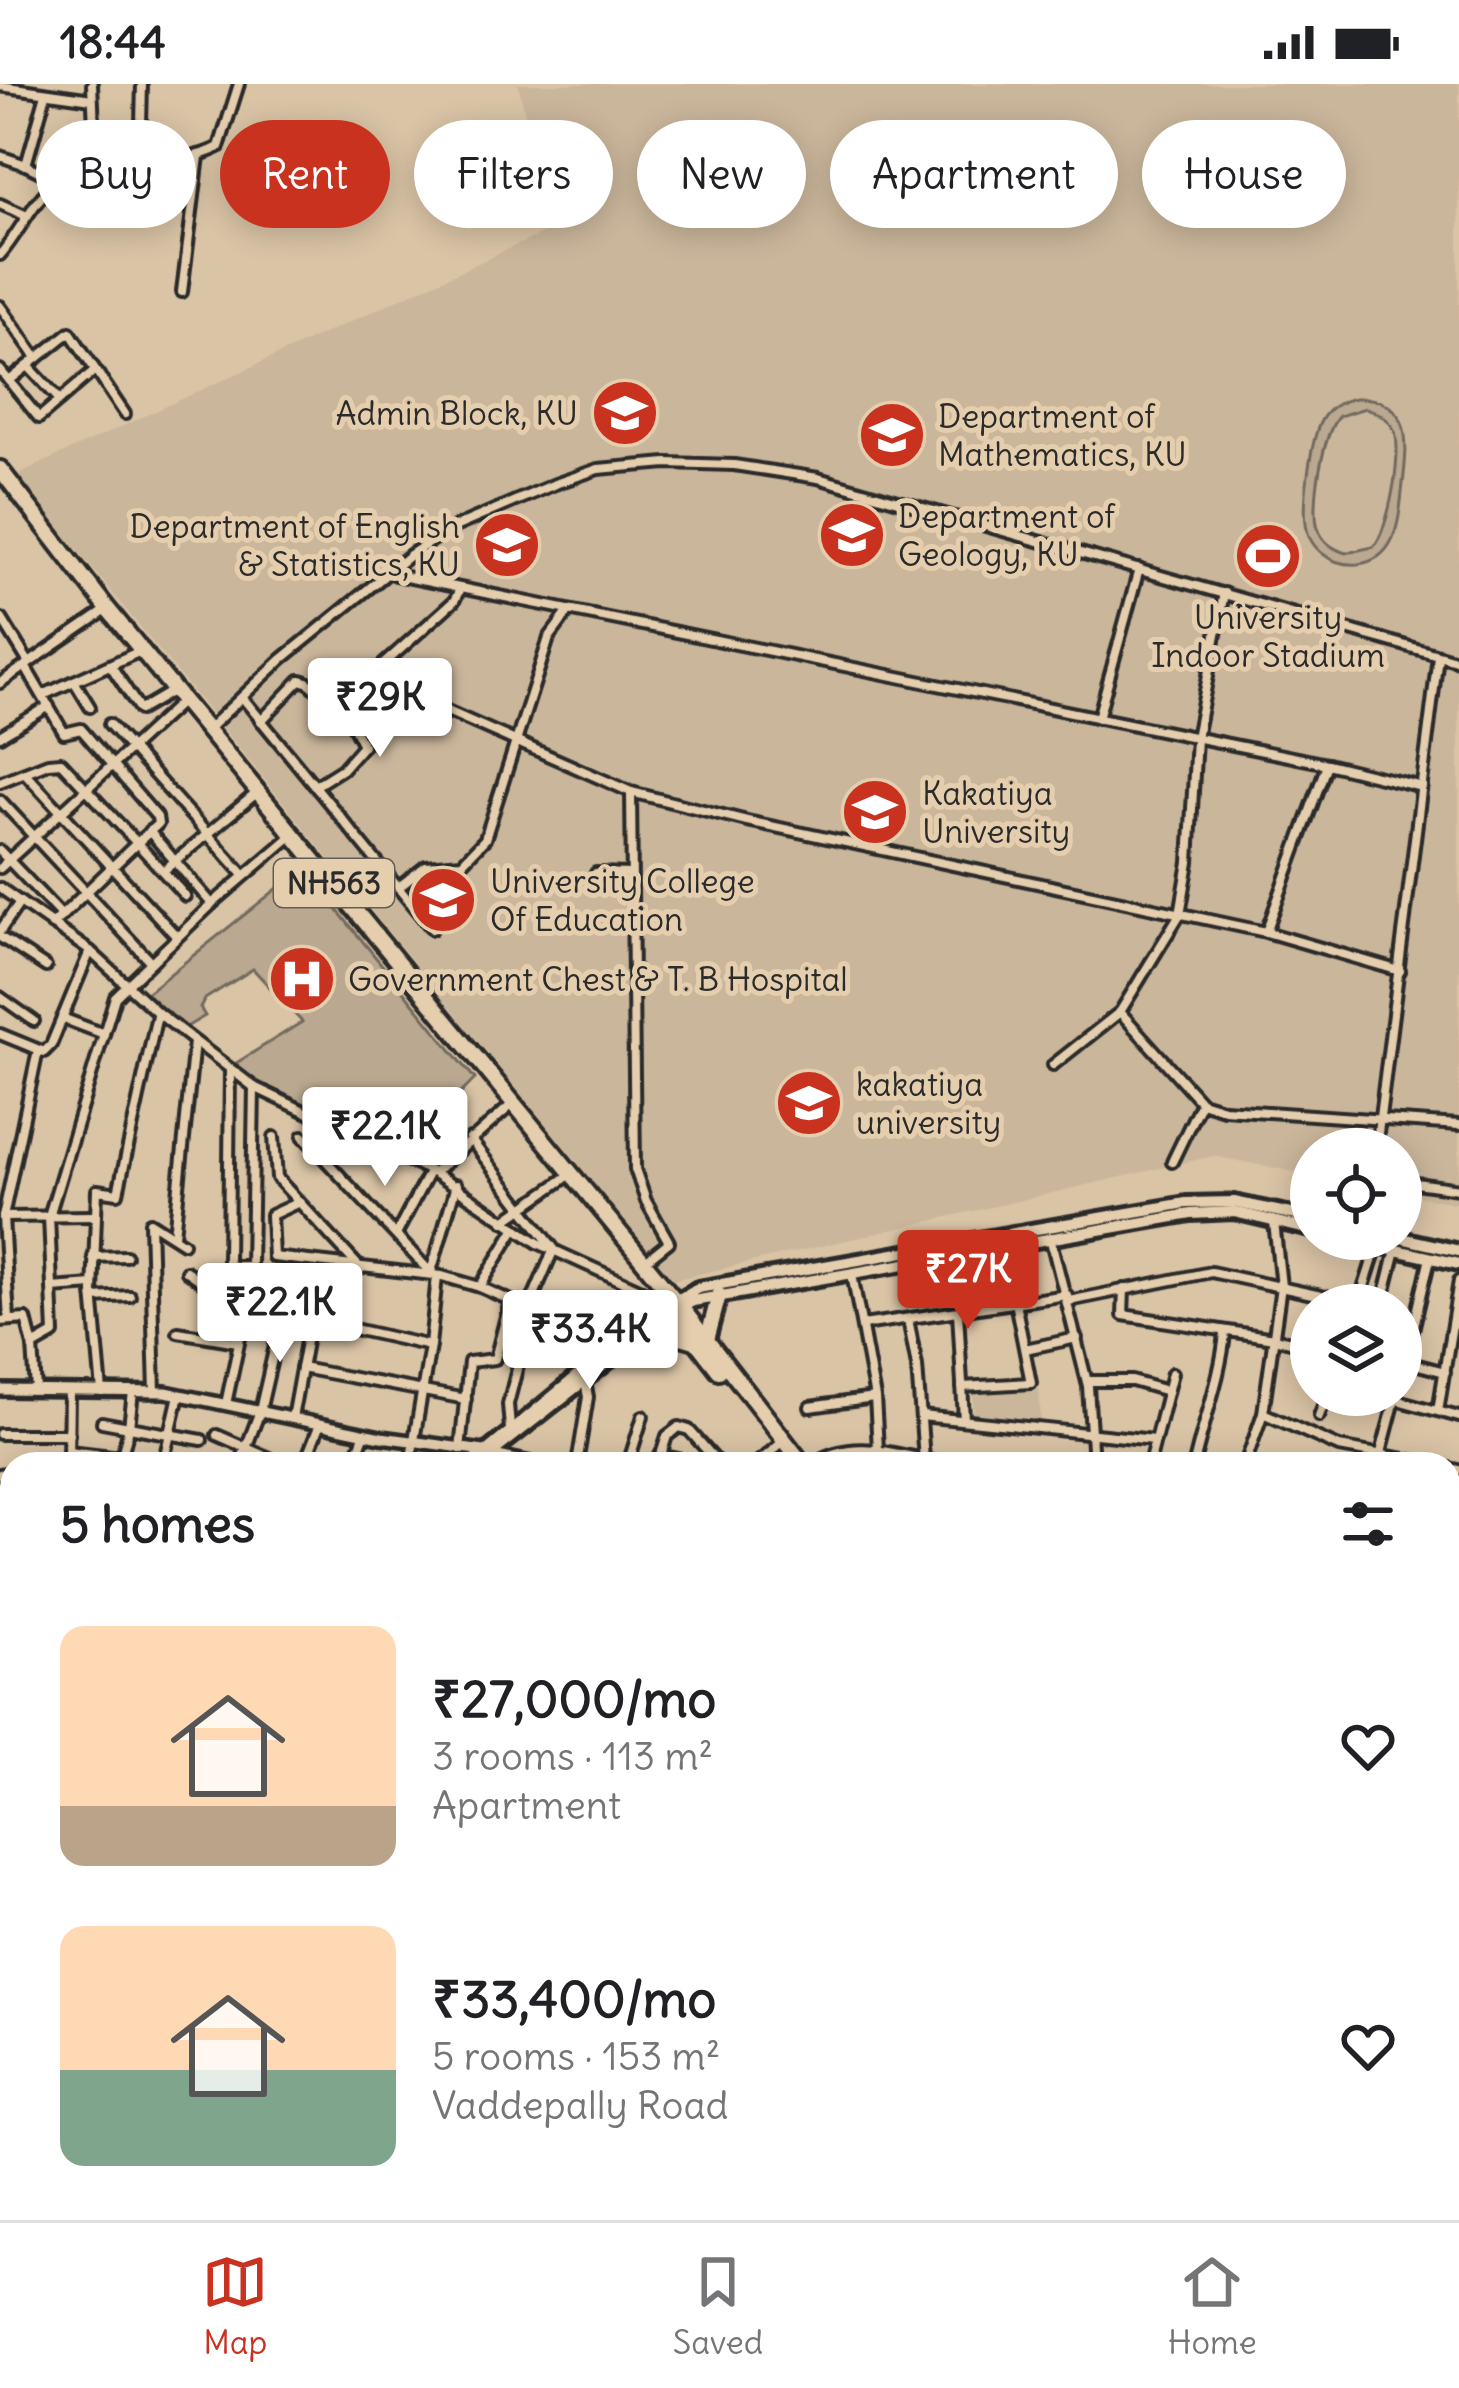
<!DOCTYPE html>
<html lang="en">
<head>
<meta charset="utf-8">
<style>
	body { margin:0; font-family:Delius,sans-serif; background:#f2f2f2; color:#202124; height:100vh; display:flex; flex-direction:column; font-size:45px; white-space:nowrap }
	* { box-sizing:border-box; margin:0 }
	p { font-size:39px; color:#757577 }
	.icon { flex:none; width:66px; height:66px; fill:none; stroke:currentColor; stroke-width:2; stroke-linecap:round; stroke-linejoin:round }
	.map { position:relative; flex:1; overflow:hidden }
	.drawer { position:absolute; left:0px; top:1368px; width:1461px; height:768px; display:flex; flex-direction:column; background:#fff; border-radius:36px 36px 0 0; box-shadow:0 6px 30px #0003 }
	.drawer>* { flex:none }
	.guide { position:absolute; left:36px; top:36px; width:1389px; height:108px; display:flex; gap:24px }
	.buttons { position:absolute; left:1290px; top:1044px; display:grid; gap:24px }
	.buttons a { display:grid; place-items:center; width:132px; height:132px; border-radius:50%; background:#fff; box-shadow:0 6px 30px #0003; font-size:60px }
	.price { position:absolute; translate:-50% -102px; padding:0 27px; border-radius:12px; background:#fff; color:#222; font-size:39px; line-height:78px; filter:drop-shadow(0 3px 6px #0008) }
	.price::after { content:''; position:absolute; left:50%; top:72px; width:36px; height:27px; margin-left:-18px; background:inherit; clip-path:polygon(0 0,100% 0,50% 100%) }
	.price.current { background:#c8321e; color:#fff }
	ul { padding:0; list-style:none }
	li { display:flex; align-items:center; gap:36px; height:300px; padding:0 60px }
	li span { display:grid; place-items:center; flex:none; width:336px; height:240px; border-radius:24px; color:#555 }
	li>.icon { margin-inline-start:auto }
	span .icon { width:144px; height:144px; fill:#fffc; stroke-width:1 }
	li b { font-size:51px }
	h2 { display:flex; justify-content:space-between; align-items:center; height:144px; padding:0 60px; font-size:51px }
	.tag { padding:0 42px; border-radius:54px; background:#fff; box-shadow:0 6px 30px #0003; font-size:42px; line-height:108px }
	.tag.current { background:#c8321e; color:#fff }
	.status { display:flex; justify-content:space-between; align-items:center; height:84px; padding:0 60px; background:#fff; direction:ltr }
	.status svg { height:33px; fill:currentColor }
	.menu { display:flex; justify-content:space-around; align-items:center; height:168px; border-top:3px solid #e0e0e0; background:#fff; font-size:33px; color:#757577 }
	.menu a { display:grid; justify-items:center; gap:6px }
	.menu .current { color:#c8321e }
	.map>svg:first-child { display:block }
</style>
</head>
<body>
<div class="status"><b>18:44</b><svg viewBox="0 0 49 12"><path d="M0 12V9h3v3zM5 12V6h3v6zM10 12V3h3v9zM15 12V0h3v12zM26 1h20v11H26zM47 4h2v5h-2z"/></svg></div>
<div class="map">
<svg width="1459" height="2136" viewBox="0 0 1459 2136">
	<rect width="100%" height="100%" fill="#dac4a6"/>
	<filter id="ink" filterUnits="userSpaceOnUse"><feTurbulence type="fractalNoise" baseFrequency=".00833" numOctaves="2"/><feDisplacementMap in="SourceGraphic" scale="24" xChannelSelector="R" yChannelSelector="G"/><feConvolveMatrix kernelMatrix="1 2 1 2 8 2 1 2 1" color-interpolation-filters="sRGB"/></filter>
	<g filter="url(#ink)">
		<g fill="#cab69b">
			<polygon points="518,0 1459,0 1459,1120 1401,1109 1401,1065 1311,1065 1311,1091 1213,1072 673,1196 16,391 552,145"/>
			<polygon points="1039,1304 1041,1337 974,1332 973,1305"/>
		</g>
		<g fill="#baa890" stroke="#726a5e" stroke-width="3" fill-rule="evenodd">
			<path d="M1355 314C1413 312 1408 358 1403 400 1399 432 1399 475 1358 480 1346 481 1333 478 1323 470 1314 463 1307 452 1306 439 1303 418 1311 348 1324 332 1332 321 1342 317 1355 314ZM1365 324C1378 328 1389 334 1395 348 1402 370 1389 447 1373 463L1346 469C1333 465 1322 458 1318 444 1311 422 1323 348 1339 332Z"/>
			<polygon points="303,784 475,995 425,1046 447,1072 433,1085 271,1007 233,981 302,938 253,885 205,915 200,924 205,932 183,945 145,910"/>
		</g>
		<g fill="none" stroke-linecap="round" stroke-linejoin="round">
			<g stroke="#8f8372" stroke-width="6">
				<polyline points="0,1759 12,1750"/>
				<polyline points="1449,1890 1459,1889"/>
			</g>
			<g stroke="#2b2b2b" stroke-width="16">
				<g id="minor">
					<polyline points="92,0 96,84"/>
					<polyline points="0,2 92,15"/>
					<polyline points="46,10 26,81 58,97"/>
					<polyline points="0,72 26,81"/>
					<polyline points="140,79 142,0"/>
					<polyline points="0,120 27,132"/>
					<path d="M0 171C21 147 33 114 60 96 102 67 174 88 219 63L239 0"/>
					<polyline points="182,208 199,72"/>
					<polyline points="0,222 37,274"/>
					<polyline points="28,282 60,316"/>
					<polyline points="0,286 39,334 95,286"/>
					<polyline points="9,297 70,248 125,330"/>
					<polyline points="391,486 396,491 1327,680 1422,703"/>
					<polyline points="2,535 29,579"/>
					<polyline points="25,582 64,649 81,645 157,733 158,740 137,759 185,812"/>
					<polyline points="111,582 140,626 169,609"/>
					<polyline points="373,589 395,604 631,708 747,737 1266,848 1400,887"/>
					<polyline points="0,599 102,529"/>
					<polyline points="43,611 74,597"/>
					<polyline points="242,613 432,845 440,826"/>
					<polyline points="90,623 74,597 136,569"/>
					<polyline points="1098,634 1139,485"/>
					<path d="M261 637 300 596C317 598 321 619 337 622L454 517 460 505"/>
					<polyline points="109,640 244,791"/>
					<polyline points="208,645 282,575 410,471 450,445 555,400 598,385 667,379 734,381 818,394 1459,577"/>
					<polyline points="0,652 49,622"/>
					<polyline points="25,689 177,853"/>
					<polyline points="0,698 48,679 61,678 137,759 52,841"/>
					<polyline points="315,702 342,685 363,661 348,632 348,612"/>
					<polyline points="631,708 635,1085 646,1117 669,1158 644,1178"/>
					<polyline points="0,716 151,878"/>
					<polyline points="149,747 212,820"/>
					<polyline points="0,767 62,832"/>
					<polyline points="0,784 178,621"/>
					<polyline points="163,787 253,712"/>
					<polyline points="596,789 630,790"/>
					<polyline points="399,803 426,782 462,779 485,755 549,554 569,527"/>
					<polyline points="0,804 90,867 158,929 254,1003 434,1089 538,1159 646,1208 657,1209"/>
					<polyline points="412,818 432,816"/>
					<polyline points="0,847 20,818"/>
					<polyline points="1266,848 1327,680"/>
					<polyline points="0,853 46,883"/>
					<polyline points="0,913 34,937"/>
					<polyline points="1120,928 1201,1018 1224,1025 1459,1041"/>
					<polyline points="62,934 104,950"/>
					<polyline points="0,950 44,968 51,961 90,867"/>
					<polyline points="1053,981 1120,928 1180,830 1189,778 1196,654 1224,509"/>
					<polyline points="230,987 228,1178 233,1182 251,1182"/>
					<polyline points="303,1052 432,1190"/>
					<polyline points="274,1053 277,1094 361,1185"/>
					<polyline points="470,1055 554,1165 528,1225"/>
					<polyline points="1376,1065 1438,572"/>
					<polyline points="1172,1078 1201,1018"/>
					<polyline points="434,1089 508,1024"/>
					<polyline points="1401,1097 1459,1105"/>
					<polyline points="299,1118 271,1131 273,1173 442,1192 480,1203 613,1262"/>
					<polyline points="3,1133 94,1132"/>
					<polyline points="504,1137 564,1095"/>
					<polyline points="397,1149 429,1088"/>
					<polyline points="174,1151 194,958"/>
					<polyline points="1050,1153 1088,1302 1093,1380"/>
					<polyline points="93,1173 126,1172"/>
					<polyline points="186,1187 226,1215 247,1221 430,1262"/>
					<polyline points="431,1188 456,1101"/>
					<polyline points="852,1190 875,1314 878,1365"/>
					<polyline points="480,1203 515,1145"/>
					<polyline points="52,1204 93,1201"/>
					<polyline points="1124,1205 1123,1231 1274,1254 1311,1263"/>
					<polyline points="94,1214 130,1212"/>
					<polyline points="1069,1217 1211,1188 1335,1215"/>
					<polyline points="1358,1221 1377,1162"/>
					<polyline points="1382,1221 1396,1166"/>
					<polyline points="958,1227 964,1336"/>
					<polyline points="908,1235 917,1282 924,1376"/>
					<polyline points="9,1236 3,1133 38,966"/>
					<polyline points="0,1237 26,1235 33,1262 36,1306"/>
					<polyline points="863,1241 1067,1211"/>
					<polyline points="178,1248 238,1258"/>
					<polyline points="33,1262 54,1250 49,1132 115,913 212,820 288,755"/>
					<polyline points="1025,1265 1077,1254"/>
					<polyline points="1407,1278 1445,1288"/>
					<polyline points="301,1284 466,1315"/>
					<polyline points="1087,1297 1132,1297 1167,1307"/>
					<polyline points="1401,1297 1430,1174"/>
					<polyline points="962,1303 1031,1299 1015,1218"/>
					<polyline points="102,1308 93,1209 97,1106 118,1109 157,931"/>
					<polyline points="133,1308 129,1343 202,1356"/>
					<polyline points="155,1308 150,1138 183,1159"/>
					<polyline points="1379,1311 1459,1333"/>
					<polyline points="226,1320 247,1221 251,1182 254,1003"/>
					<polyline points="810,1323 874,1314"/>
					<polyline points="1438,1327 1459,1197"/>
					<polyline points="1263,1329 1339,1363 1433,1380"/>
					<polyline points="921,1332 1154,1356"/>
					<polyline points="1319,1332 1327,1311"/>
					<polyline points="292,1334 310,1236"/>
					<polyline points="102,1338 129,1343 120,1380"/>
					<polyline points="510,1345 508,1320 532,1227"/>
					<polyline points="0,1350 69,1350"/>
					<polyline points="217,1351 283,1380"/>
					<polyline points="460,1365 469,1278 495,1275 510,1217"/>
					<polyline points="68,1367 121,1373"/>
					<polyline points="1381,1369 1396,1312"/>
					<polyline points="660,1371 701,1380"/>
					<polyline points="68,1380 69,1307"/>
					<polyline points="163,1380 179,1311"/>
					<polyline points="240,1380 260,1327 283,1227"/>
					<polyline points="304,1380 320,1340"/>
					<polyline points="353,1380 365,1349"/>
					<polyline points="410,1380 430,1262 437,1192"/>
					<polyline points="577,1380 588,1313 585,1297"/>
					<polyline points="628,1380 643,1332"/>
					<polyline points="658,1380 667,1352 679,1343 689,1346 719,1380"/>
					<polyline points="756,1380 779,1361"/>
					<path d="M812 1380C855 1351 899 1372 946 1380"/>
					<polyline points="1149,1380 1172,1289"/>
					<path d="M1194 1380C1204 1335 1221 1293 1225 1249"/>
					<polyline points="1245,1380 1263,1329 1281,1202 1274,1138"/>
					<polyline points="1449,1384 1459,1386"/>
					<polyline points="0,1390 12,1388"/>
					<polyline points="1449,1408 1459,1411"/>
					<polyline points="0,1426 12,1427"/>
					<polyline points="0,1456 12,1457"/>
					<polyline points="0,1486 12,1487"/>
					<polyline points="0,1528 12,1533"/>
					<polyline points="1449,1584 1459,1570"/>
					<polyline points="0,1604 12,1599"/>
					<polyline points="1449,1656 1459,1660"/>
					<polyline points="0,1663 12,1679"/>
					<polyline points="1449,1707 1459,1710"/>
					<polyline points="1449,1755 1459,1759"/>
					<polyline points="1449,1801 1459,1804"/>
					<polyline points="1449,1933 1459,1935"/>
					<polyline points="0,1973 12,1908"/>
					<polyline points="1449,2024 1459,2026"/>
					<polyline points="5,2074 12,2057"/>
					<polyline points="1449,2099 1459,2098"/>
					<polyline points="76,2124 93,2136"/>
					<polyline points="220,2124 242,2136"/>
					<polyline points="614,2124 627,2136"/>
					<polyline points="884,2124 917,2136"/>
					<polyline points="989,2124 1021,2136"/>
					<polyline points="1316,2124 1329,2136"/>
					<polyline points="712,2130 725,2136"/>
					<polyline points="8,2136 15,2124"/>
					<polyline points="49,2136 57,2124"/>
					<polyline points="202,2136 213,2124"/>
					<polyline points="263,2136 273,2124"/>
					<polyline points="442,2136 452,2124"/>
					<polyline points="497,2136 503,2124"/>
					<polyline points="634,2136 642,2124"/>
					<polyline points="684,2136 687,2124"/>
					<polyline points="856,2136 875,2124"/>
					<polyline points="1084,2136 1092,2124"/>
					<polyline points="1138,2136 1141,2124"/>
					<polyline points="1187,2136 1192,2124"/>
					<polyline points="1253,2136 1265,2124"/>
				</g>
			</g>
			<g stroke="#2b2b2b" stroke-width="18">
				<g id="tertiary">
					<polyline points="0,1306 166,1308 381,1353 484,1367"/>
					<polyline points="489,1370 535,1380"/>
					<polyline points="541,2136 542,2124"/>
					<polyline points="549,2136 549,2124"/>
				</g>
			</g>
			<g stroke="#2b2b2b" stroke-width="20">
				<g id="secondary">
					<polyline points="1401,1154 1459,1167"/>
					<polyline points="1347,1155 1459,1180"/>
					<polyline points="498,1364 672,1228 693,1217 1191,1130 1234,1128 1311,1146"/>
					<polyline points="488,1366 650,1232 698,1204 1186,1119 1234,1118 1311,1134"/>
					<polyline points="467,1380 484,1369"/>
					<polyline points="0,1740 12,1731"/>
					<polyline points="0,1751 12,1742"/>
				</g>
			</g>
			<g stroke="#2b2b2b" stroke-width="22">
				<g id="trunk">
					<polyline points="0,385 107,524 681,1223 803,1380"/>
					<polyline points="659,1210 719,1287"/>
					<polyline points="653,1245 695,1257"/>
					<polyline points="707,1256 719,1211"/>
					<polyline points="1398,2124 1408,2136"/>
				</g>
			</g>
			<use href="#minor" stroke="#e5ceae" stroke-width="8"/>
			<use href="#tertiary" stroke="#e5ceae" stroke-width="9"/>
			<use href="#secondary" stroke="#e5ceae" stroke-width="10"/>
			<use href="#trunk" stroke="#e5ceae" stroke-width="14"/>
		</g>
	</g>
	<defs>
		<g id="university-disc" transform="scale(3.45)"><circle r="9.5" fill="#c8321e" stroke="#e5ceae"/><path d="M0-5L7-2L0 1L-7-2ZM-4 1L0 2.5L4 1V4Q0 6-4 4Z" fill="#fff"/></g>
		<g id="stadium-disc" transform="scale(3.45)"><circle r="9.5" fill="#c8321e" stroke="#e5ceae"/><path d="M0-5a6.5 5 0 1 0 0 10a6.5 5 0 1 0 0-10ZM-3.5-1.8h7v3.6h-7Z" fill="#fff"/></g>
		<g id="hospital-disc" transform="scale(3.45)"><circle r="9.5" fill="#c8321e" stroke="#e5ceae"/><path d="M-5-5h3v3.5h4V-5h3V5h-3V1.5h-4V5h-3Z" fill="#fff"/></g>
	</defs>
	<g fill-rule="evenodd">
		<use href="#university-disc" x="625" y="329"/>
		<use href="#university-disc" x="892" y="351"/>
		<use href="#university-disc" x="852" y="451"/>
		<use href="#university-disc" x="507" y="461"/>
		<use href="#stadium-disc" x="1268" y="472"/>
		<use href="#university-disc" x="875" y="728"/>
		<use href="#university-disc" x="443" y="816"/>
		<use href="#hospital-disc" x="302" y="895"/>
		<use href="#university-disc" x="809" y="1019"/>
	</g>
	<g text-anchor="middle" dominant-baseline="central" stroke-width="10" stroke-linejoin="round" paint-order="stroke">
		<rect fill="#e5ceae" stroke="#635c52" stroke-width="3" x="274" y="775" width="120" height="48" rx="9"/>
		<g font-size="30" font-weight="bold" fill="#2b2b2b">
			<text x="334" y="799">NH563</text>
		</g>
		<g font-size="33" fill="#2b2b2b" stroke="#e5ceae" text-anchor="start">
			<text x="578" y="329" text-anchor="end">Admin Block, KU</text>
			<text x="938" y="332">Department of<tspan x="938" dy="38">Mathematics, KU</tspan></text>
			<text x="898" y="432">Department of<tspan x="898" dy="38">Geology, KU</tspan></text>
			<text x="460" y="442" text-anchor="end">Department of English<tspan x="460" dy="38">&amp; Statistics, KU</tspan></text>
			<text x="1268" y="533" text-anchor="middle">University<tspan x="1268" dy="38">Indoor Stadium</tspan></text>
			<text x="922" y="709">Kakatiya<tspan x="922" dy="38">University</tspan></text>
			<text x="490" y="797">University College<tspan x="490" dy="38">Of Education</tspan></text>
			<text x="348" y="895">Government Chest &amp; T. B Hospital</text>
			<text x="856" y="1000">kakatiya<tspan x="856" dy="38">university</tspan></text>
		</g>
	</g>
</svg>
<div class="buttons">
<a><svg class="icon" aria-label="locate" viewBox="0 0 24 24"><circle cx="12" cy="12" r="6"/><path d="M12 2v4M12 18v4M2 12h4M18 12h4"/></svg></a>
<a><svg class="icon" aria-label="layers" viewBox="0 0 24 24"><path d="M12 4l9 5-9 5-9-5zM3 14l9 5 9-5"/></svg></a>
</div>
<b class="price" style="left:380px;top:676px">₹29K</b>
<b class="price" style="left:385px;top:1105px">₹22.1K</b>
<b class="price current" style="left:968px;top:1248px">₹27K</b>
<b class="price" style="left:280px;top:1281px">₹22.1K</b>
<b class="price" style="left:590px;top:1308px">₹33.4K</b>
<div class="guide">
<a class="tag">Buy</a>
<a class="tag current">Rent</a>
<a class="tag">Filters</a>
<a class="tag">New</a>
<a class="tag">Apartment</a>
<a class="tag">House</a>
</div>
<section class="drawer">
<h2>5 homes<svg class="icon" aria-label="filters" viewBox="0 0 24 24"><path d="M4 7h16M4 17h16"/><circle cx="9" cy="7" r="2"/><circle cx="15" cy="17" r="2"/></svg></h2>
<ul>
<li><span style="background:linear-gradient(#ffd9b3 75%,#b9a48a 0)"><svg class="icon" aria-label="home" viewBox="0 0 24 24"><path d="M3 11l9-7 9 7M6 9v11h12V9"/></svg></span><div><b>₹27,000/mo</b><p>3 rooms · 113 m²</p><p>Apartment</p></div><svg class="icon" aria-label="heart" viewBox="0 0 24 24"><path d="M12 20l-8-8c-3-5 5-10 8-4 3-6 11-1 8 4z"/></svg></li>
<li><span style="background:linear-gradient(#ffd9b3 60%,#7fa58c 0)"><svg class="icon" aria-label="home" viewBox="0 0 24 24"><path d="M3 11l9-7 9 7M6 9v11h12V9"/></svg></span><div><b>₹33,400/mo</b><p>5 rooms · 153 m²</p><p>Vaddepally Road</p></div><svg class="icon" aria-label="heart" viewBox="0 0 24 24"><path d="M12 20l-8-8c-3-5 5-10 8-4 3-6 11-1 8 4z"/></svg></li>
</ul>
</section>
</div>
<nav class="menu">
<a class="current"><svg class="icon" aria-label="map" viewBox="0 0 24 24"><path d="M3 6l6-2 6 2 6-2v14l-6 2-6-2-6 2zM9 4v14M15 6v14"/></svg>Map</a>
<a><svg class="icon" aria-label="saved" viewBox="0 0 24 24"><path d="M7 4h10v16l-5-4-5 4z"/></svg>Saved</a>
<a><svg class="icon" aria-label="home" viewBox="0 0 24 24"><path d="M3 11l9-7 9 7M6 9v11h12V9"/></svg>Home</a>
</nav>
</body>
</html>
